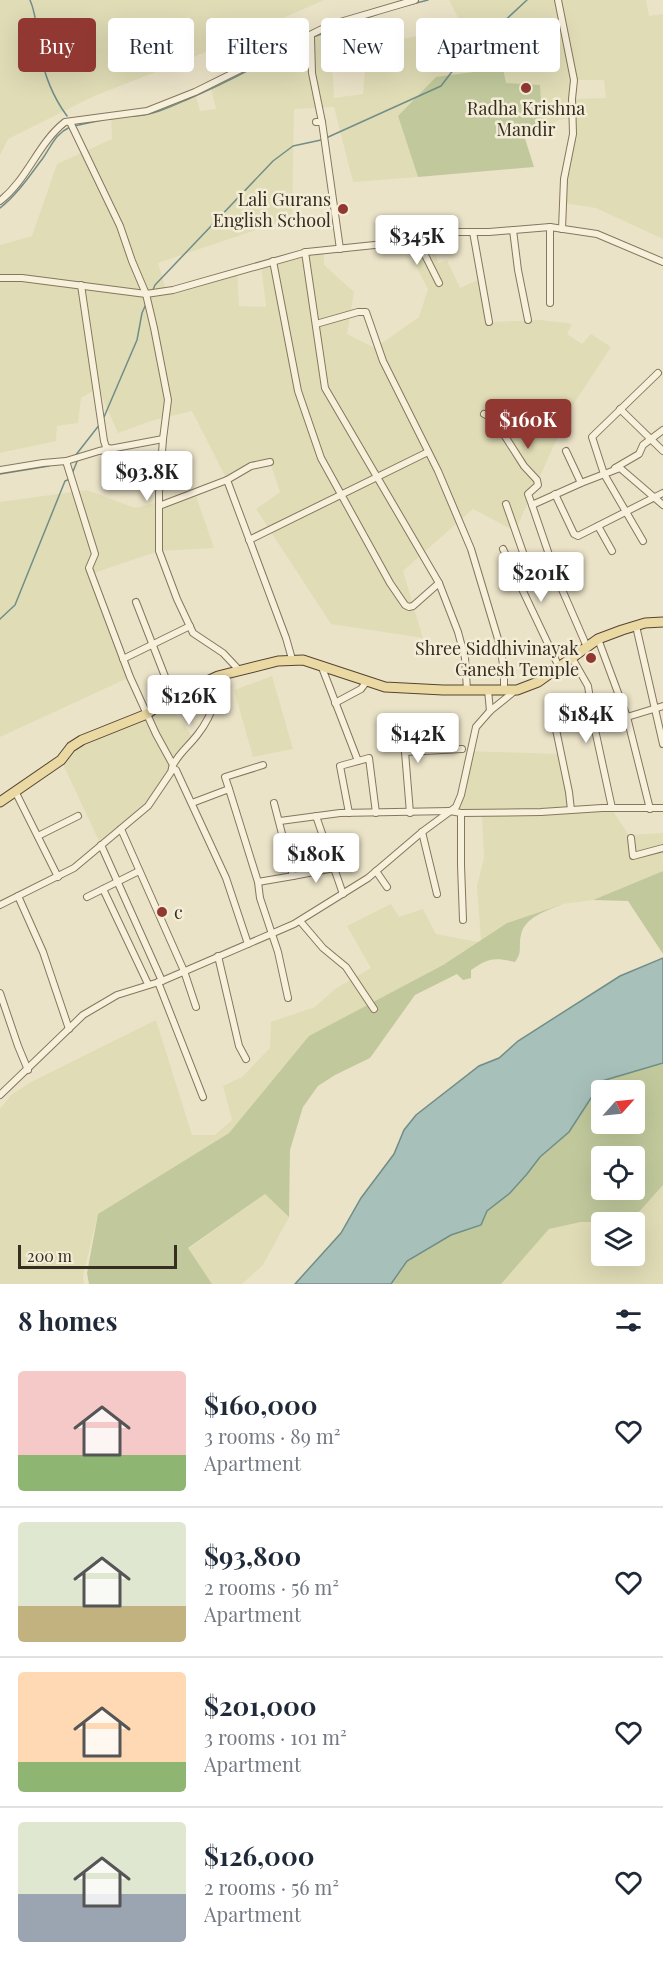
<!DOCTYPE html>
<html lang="en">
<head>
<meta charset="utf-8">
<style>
	body { margin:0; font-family:"Playfair Display",serif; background:#f2f2f3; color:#1f2937; height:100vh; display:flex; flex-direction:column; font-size:22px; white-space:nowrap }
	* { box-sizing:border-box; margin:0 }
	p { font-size:20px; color:#747a83 }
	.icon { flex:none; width:33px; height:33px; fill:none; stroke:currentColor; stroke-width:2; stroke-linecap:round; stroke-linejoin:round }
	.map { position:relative; height:1284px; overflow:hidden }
	.drawer { display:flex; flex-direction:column; background:#fff; flex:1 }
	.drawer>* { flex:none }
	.top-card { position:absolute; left:18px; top:18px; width:627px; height:54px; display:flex; gap:12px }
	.needle { width:39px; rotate:63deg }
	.controls { position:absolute; left:591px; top:1080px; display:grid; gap:12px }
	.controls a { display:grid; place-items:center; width:54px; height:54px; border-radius:6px; background:#fff; box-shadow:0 6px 24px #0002; font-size:30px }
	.scale { position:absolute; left:18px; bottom:15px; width:159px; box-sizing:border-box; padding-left:6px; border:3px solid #372d21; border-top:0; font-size:16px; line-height:21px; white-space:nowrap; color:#372d21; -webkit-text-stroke:4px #f3edd7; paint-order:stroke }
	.price { position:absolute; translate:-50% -51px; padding:0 14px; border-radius:6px; background:#fff; color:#222; font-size:20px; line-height:39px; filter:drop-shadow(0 2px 3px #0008) }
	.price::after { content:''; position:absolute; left:50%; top:36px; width:18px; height:14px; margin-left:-9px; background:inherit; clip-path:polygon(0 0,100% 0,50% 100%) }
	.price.active { background:#913832; color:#fff }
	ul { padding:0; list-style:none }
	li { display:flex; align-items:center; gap:18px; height:150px; padding:0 18px }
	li+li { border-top:2px solid #e0e1e3 }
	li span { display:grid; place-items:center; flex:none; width:168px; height:120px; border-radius:6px; color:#555 }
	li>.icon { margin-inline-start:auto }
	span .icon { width:72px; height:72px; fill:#fffc; stroke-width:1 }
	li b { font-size:26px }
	h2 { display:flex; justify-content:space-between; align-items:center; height:72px; padding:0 18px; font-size:26px }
	.pill { padding:0 21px; border-radius:6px; background:#fff; box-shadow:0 6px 24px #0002; font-size:21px; line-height:54px }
	.pill.active { background:#913832; color:#fff }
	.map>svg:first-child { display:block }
</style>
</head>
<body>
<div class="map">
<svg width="663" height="1284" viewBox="0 0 663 1284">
	<rect width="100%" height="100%" fill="#ebe3c8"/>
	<g fill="#e0dcb6" fill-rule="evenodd">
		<polygon points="0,0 324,0 187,60 94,96 8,139 0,155"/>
		<path d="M449 0H646L649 16 663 14V239L596 208 563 203 572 118 558 120 543 130 540 85 506 83 503 68 477 72 398 116 418 177 353 182 334 107 294 109 292 218 158 263 166 290 237 270 239 306 266 307 261 264 324 252V265L354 292 347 334 375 348 419 317 428 289 403 241 432 236 438 263 447 260 460 288 482 278 489 322 540 320 566 323 572 324 567 334 582 344 591 334 611 347 571 408 515 531 473 509 403 571 423 638 331 624 256 509 280 492 270 462 251 466 227 480 192 411 154 420 118 433 98 388 81 398 78 423 57 426 56 441 0 453V245L32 236 57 164 112 139 111 116 147 111 195 92 200 111 216 109 210 84 330 25 334 98 363 94 367 46 463 27ZM574 80H604L606 98 572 99Z"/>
		<polygon points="87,490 135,508 195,493 214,548 159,551 91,574 130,677 0,737 0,502"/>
		<polygon points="272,676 293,749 253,757 234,690"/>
		<polygon points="166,700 194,739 153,798 101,845 61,760 71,747"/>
		<polygon points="468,751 559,754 570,812 612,810 629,835 663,833 663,871 593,900 563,904 507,923 481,940 477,886 484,858 482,815 461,814 456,803"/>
		<polygon points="391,904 399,917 423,909 436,934 478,942 443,965 310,1036 229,1133 98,1214 83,1276 84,1284 0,1284 0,1109 11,1095 31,1082 156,1020 192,1135 215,1135 232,1120 223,1086 242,1077 270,1048 271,1022 315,1007 335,989 371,968 347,926"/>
		<path d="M663 1185V1284H501L549 1229 581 1222H630ZM602 1222H634V1256H602Z"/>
		<polygon points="265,1194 289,1217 263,1265 242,1284 212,1284 188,1249"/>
	</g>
	<g fill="#c1c99c" fill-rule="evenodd">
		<polygon points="503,68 506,83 540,85 543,130 522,129 534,167 418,177 398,116 436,77"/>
		<polygon points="663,871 663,954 628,901 593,900"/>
		<path d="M563 904C549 910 524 917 521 935 518 947 523 951 515 962 494 957 488 958 471 970V978L463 980 457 974 415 995 370 1058 335 1075 318 1086 303 1107 290 1150 289 1217 265 1194 188 1248 212 1284H89L87 1273 98 1214 229 1133 309 1036 443 965 507 923Z"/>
		<path d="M663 1063V1185L630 1222H581L549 1229 501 1284H391L407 1261 451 1235 481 1225 486 1211 510 1193 527 1174 540 1157 569 1132 602 1081ZM602 1090H634V1124H602ZM602 1156H634V1190H602Z"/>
	</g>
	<polygon fill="#a8c0ba" stroke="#708e88" stroke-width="1.5" points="663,958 663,1063 602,1081 569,1132 540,1157 527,1174 510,1193 487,1211 481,1225 451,1235 407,1261 391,1284 295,1284 341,1233 361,1198 394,1154 404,1130 416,1115 479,1066 499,1058 518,1041 620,976"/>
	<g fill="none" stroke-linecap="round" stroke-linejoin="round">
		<g stroke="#708e88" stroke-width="1.5">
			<path d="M30 0C37 16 37 34 40 51 44 74 53 97 67 116"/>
			<polyline points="397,8 428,0"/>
			<polyline points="313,37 378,14"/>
			<path d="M133 116C153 115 168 108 186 100 222 85 256 67 290 48"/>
			<polyline points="74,126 102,120"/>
			<polyline points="326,138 441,86 457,65 527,0"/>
			<path d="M0 208C17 195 30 175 43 158 52 145 55 134 70 127"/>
			<polyline points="152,292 155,285 273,161 293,146 321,140"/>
			<polyline points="104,417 137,340 142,313 146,304"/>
			<polyline points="75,456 100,424"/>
			<polyline points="0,474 49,466"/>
			<polyline points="72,474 78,459"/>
			<polyline points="0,619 15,605 65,481 70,479"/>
		</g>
		<g stroke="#86765e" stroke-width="8">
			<g id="street">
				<polyline points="558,0 574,80 572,99 573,134 564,179 562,229"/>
				<polyline points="309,36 311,37 312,73 322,122"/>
				<polyline points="316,122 322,122 340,249"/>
				<polyline points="71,124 120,226 132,261 146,294 154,328 168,400 163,439 159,493 159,551 177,599 193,633 223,653 240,671"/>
				<path d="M0 201C28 179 38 143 65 122L147 111 195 92 330 25 415 0"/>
				<polyline points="550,227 550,303"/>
				<polyline points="513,230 518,270 528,320"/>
				<polyline points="473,232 489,322"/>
				<polyline points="417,239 439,283"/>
				<polyline points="305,252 325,388 439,583 458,632 465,658 467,690"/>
				<polyline points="273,261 298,391 321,458 390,583 405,605 409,607 413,606 439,583"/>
				<polyline points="0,278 22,278 146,294 173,290 307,252 394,243 456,232 489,232 550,227 597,234 663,262"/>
				<polyline points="81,285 104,441 106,447 111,449"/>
				<polyline points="316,324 358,312 366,312 383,361 438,471 471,549 501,649 504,674 504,690"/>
				<polyline points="620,409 663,451"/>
				<polyline points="484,414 494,419 524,466 537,480 538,485 528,494 532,505"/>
				<polyline points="566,451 581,483"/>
				<polyline points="615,468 639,454 643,445 663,430"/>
				<polyline points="0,470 43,463 66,461 99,451 163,439"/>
				<polyline points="227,480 286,638 292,659"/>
				<polyline points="555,494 574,534 578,536 663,493"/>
				<polyline points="506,504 526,561 512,570"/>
				<polyline points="159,506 227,480 251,466 270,462"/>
				<polyline points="598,526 612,551"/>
				<polyline points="249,540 428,452"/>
				<polyline points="643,541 604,474 592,437 658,373"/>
				<polyline points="503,549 559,667"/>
				<polyline points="136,602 173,697"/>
				<polyline points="636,626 663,744"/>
				<polyline points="598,639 627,717 663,706"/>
				<polyline points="587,647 557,578 532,505 581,483 620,468 663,505"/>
				<polyline points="572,658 588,686 594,725"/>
				<polyline points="123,659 190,626"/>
				<polyline points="321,665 358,761"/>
				<polyline points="488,690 490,711"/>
				<polyline points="335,703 361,689 367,681"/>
				<polyline points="553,715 569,792 571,810"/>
				<polyline points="400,722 405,752"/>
				<path d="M173 765C180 752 189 746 198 734 206 724 212 711 216 699L206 682"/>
				<polyline points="172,768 176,770 226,878 248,944"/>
				<polyline points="229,789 225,777 263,765"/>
				<polyline points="16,793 58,877"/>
				<polyline points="192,803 229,789 258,882 293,876 274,803"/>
				<polyline points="612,808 594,725 627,717 650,809"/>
				<polyline points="349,813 340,766 369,758 376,813"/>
				<polyline points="410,813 405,752 462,749"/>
				<polyline points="461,813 541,812 602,808 663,808"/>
				<polyline points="316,816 343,894"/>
				<polyline points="280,821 340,813 450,811 461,813 461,865 463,920"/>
				<polyline points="121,829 184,971 196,1007"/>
				<polyline points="422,832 437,894"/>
				<polyline points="38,836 78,816"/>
				<polyline points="631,838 633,856 663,848"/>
				<polyline points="101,845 162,981"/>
				<polyline points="376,871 387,887"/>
				<polyline points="293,876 334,868"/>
				<polyline points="258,882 260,898 278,952 288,998"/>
				<polyline points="103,889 148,984"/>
				<polyline points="18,896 43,952 69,1029"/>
				<polyline points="87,897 139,871"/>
				<polyline points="0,905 74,868 148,806 171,772 173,765 156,734 130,677 89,568 95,554 66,461"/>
				<polyline points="300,921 323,948 346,967 374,1009"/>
				<polyline points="218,956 239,1046 246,1059"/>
				<polyline points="158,982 203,1097"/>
				<polyline points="0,993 18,1046 28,1070"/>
				<polyline points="0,1095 83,1015 117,995 162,981 294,924 368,878 422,832 456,807 461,795 476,727 490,711 516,690"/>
			</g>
		</g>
		<g stroke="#544432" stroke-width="11">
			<polyline id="primary" points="0,802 61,760 71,747 82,740 147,714 166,700 218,676 278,661 303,660 385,687 443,690 517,690 538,682 598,639 622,630 645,623 663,622"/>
		</g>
		<use href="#street" stroke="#f7f0db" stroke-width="6"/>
		<use href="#primary" stroke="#ebd9a3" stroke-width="9"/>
	</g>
	<g fill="#913832" stroke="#f3edd7" stroke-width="2">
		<circle cx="526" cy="88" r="6"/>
		<circle cx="343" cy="209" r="6"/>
		<circle cx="591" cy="658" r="6"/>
		<circle cx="162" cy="912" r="6"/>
	</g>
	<g text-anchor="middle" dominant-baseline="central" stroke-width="5" stroke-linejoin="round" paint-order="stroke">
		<g font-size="18" fill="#372d21" stroke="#f3edd7" text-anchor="end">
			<text x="526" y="108" text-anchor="middle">Radha Krishna<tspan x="526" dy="21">Mandir</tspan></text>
			<text x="331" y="199">Lali Gurans<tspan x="331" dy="21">English School</tspan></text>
			<text x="579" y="648">Shree Siddhivinayak<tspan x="579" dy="21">Ganesh Temple</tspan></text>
			<text x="174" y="912" text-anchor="start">c</text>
		</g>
	</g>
</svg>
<div class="controls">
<a><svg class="needle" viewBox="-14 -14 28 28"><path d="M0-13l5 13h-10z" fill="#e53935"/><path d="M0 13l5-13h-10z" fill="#747a83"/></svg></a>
<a><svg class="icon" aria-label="locate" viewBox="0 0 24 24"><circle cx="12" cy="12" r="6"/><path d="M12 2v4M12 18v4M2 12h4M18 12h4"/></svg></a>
<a><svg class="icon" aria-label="layers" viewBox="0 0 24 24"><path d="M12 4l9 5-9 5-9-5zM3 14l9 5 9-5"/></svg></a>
</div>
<div class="scale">200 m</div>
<b class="price" style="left:417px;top:266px">$345K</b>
<b class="price active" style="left:528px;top:450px">$160K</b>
<b class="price" style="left:147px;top:502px">$93.8K</b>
<b class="price" style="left:541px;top:603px">$201K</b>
<b class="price" style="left:189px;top:726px">$126K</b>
<b class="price" style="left:586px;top:744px">$184K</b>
<b class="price" style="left:418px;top:764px">$142K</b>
<b class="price" style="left:316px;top:884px">$180K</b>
<div class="top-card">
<a class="pill active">Buy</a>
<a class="pill">Rent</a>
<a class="pill">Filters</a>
<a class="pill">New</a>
<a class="pill">Apartment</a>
</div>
</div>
<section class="drawer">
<h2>8 homes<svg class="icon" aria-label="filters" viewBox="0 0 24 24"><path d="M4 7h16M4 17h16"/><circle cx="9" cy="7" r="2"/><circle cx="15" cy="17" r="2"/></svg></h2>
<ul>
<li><span style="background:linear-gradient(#f6c9c9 70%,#8fb573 0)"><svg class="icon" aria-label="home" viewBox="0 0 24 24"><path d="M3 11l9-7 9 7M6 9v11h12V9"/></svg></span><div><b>$160,000</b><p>3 rooms · 89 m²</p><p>Apartment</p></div><svg class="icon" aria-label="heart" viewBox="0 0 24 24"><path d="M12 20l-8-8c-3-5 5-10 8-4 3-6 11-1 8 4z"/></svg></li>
<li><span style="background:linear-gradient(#dfe7d0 70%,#c2b280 0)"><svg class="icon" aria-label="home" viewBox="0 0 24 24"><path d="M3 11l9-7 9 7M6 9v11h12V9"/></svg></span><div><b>$93,800</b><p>2 rooms · 56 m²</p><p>Apartment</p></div><svg class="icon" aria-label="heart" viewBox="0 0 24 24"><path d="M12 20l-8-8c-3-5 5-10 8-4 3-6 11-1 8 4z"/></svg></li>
<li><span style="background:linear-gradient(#ffd9b3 75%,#8fb573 0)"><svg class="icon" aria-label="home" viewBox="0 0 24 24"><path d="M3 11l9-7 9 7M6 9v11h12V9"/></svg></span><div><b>$201,000</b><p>3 rooms · 101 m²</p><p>Apartment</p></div><svg class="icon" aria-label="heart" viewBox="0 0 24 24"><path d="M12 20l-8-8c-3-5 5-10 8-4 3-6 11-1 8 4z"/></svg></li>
<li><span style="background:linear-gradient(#dfe7d0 60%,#9aa5b1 0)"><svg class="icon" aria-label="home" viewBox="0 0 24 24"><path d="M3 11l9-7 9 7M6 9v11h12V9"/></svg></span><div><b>$126,000</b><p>2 rooms · 56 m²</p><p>Apartment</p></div><svg class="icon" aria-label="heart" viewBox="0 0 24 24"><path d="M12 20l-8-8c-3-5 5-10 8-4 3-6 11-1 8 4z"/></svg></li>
</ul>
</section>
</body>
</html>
